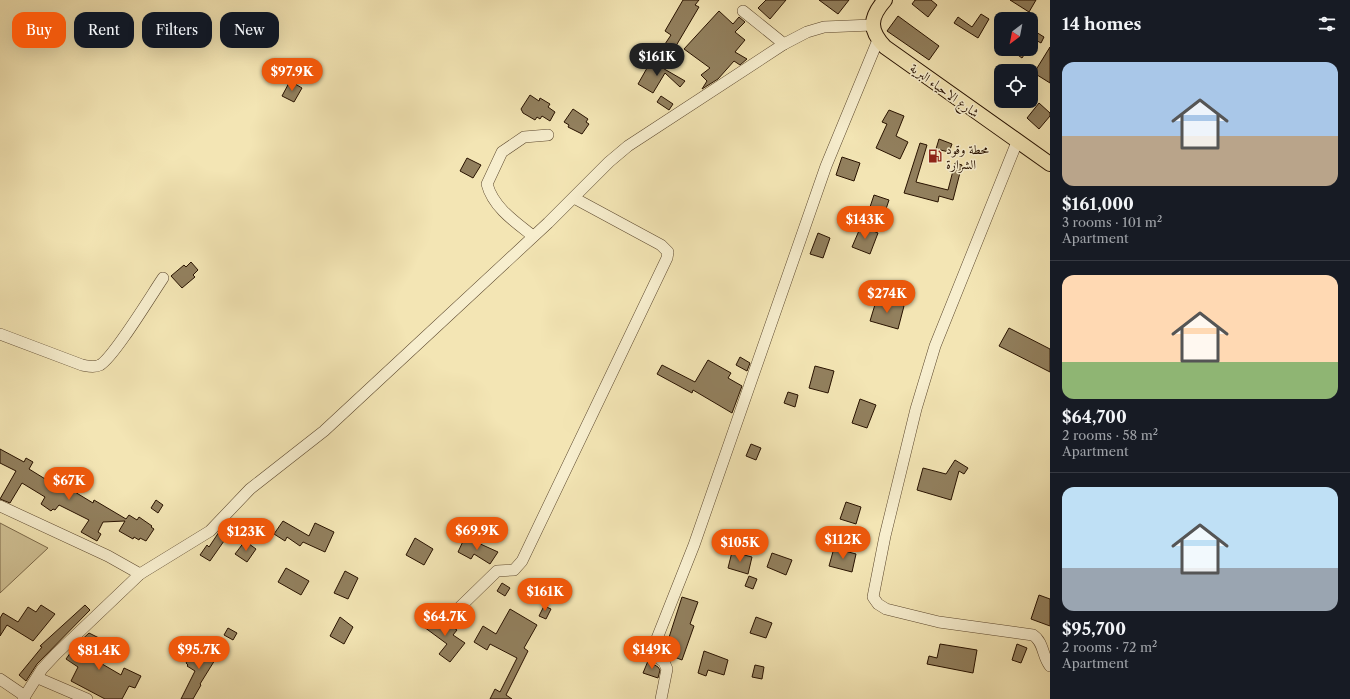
<!DOCTYPE html>
<html lang="en">
<head>
<meta charset="utf-8">
<style>
	body { margin:0; font-family:"Libre Caslon Text",Amiri,serif; background:#242831; color:#f1f3f6; height:100vh; display:flex; flex-direction:column; font-size:15px; white-space:nowrap }
	* { box-sizing:border-box; margin:0 }
	p { font-size:13px; color:#9ea1a6 }
	.icon { flex:none; width:22px; height:22px; fill:none; stroke:currentColor; stroke-width:2; stroke-linecap:round; stroke-linejoin:round }
	.map { position:relative; flex:1; overflow:hidden }
	.side { display:flex; flex-direction:column; background:#171b24; width:300px }
	.side>* { flex:none }
	.top-card { position:absolute; left:12px; top:12px; width:380px; height:36px; display:flex; gap:8px }
	.needle { width:26px; rotate:212deg }
	.buttons { position:absolute; left:994px; top:12px; display:grid; gap:8px }
	.buttons a { display:grid; place-items:center; width:44px; height:44px; border-radius:8px; background:#171b24; box-shadow:0 4px 16px #0002; font-size:20px }
	.price { position:absolute; translate:-50% -34px; padding:0 9px; border-radius:14px; background:#ea580c; color:#fff; font-size:13px; line-height:26px; filter:drop-shadow(0 1px 2px #0008) }
	.price::after { content:''; position:absolute; left:50%; top:24px; width:12px; height:9px; margin-left:-6px; background:inherit; clip-path:polygon(0 0,100% 0,50% 100%) }
	.price.active { background:#222; color:#fff }
	ul { padding:0; list-style:none }
	li { display:grid; align-content:center; gap:8px; height:212px; padding:0 12px }
	li+li { border-top:1px solid #363941 }
	li span { display:grid; place-items:center; height:124px; border-radius:12px; color:#555 }
	li>.icon { margin-inline-start:auto }
	span .icon { width:72px; height:72px; fill:#fffc; stroke-width:1 }
	li b { font-size:17px }
	h2 { display:flex; justify-content:space-between; align-items:center; height:48px; padding:0 12px; font-size:17px }
	.pill { padding:0 14px; border-radius:12px; background:#171b24; box-shadow:0 4px 16px #0002; font-size:14px; line-height:36px }
	.pill.active { background:#ea580c; color:#fff }
	main { display:flex; flex:1; min-height:0 }
	.map>svg:first-child { display:block }
</style>
</head>
<body>
<main>
<div class="map">
<svg width="1050" height="699" viewBox="0 0 1050 699">
	<rect width="100%" height="100%" fill="#f3e5b4"/>
	<filter id="stains"><feTurbulence type="fractalNoise" baseFrequency=".005" numOctaves="4"/><feColorMatrix values="0 0 0 0 .2 0 0 0 0 .09 0 0 0 0 .02 0 0 0 .5 -.17"/></filter>
	<radialGradient id="worn" r=".72"><stop offset=".6" stop-color="#630" stop-opacity="0"/><stop offset="1" stop-color="#630" stop-opacity=".3"/></radialGradient>
	<polygon fill="#d0c195" stroke="#7c6a4a" points="0,523 48,548 0,593"/>
	<g fill="#92805e" stroke="#281200">
		<polygon points="683,0 699,0 695,5 699,7 670,56 661,50 671,35 665,31"/>
		<polygon points="766,0 786,0 770,19 758,8"/>
		<polygon points="819,0 849,0 838,14"/>
		<polygon points="915,0 931,0 937,5 928,17 912,4"/>
		<polygon points="1010,0 1036,0 1029,12"/>
		<polygon points="719,11 733,24 739,17 745,22 735,32 745,40 735,52 747,59 740,65 734,61 718,79 702,89 707,81 701,75 710,68 684,49"/>
		<polygon points="981,14 989,19 978,38 954,23 958,17 972,27"/>
		<polygon points="898,16 939,46 929,60 887,31"/>
		<polygon points="1036,32 1044,37 1041,43 1032,38"/>
		<polygon points="1050,47 1050,83 1034,73"/>
		<polygon points="1009,49 1028,49 1022,58"/>
		<polygon points="651,61 666,70 685,81 680,87 665,73 653,93 638,84"/>
		<polygon points="290,81 302,88 294,102 282,96"/>
		<polygon points="530,95 539,101 540,98 550,104 548,107 555,112 550,121 542,116 540,119 537,117 535,120 523,113 521,109"/>
		<polygon points="661,96 673,104 669,110 657,102"/>
		<polygon points="1039,103 1050,113 1050,116 1039,129 1027,118"/>
		<polygon points="573,109 588,119 586,122 589,124 582,134 568,127 569,125 564,122"/>
		<polygon points="889,110 904,116 896,136 908,142 900,159 876,148 887,124 882,122"/>
		<polygon points="939,139 952,144 949,152 936,149"/>
		<polygon points="920,143 927,145 916,182 948,190 955,163 962,165 953,200 939,196 938,202 904,193"/>
		<polygon points="842,157 860,163 854,181 836,175"/>
		<polygon points="467,158 481,165 473,178 460,171"/>
		<polygon points="874,195 889,200 883,218 868,213"/>
		<polygon points="861,226 878,233 870,254 852,247"/>
		<polygon points="818,233 830,238 823,258 810,254"/>
		<polygon points="191,262 198,270 193,275 195,277 182,288 171,276 184,265 186,267"/>
		<polygon points="877,298 904,306 898,329 870,321"/>
		<polygon points="1009,328 1050,349 1050,372 999,346"/>
		<polygon points="740,357 750,363 747,371 736,365"/>
		<polygon points="708,360 731,373 728,378 742,386 732,413 693,390 692,393 657,374 662,365 695,382"/>
		<polygon points="815,366 834,371 828,393 809,388"/>
		<polygon points="788,392 798,395 795,407 784,403"/>
		<polygon points="860,399 876,405 867,428 852,423"/>
		<polygon points="751,444 761,448 756,460 746,456"/>
		<polygon points="0,449 24,462 26,458 33,462 29,469 63,490 65,486 93,503 94,500 126,519 129,515 137,520 139,517 152,526 151,527 154,529 146,541 140,538 139,540 134,537 133,539 119,531 125,521 103,522 98,532 101,534 97,541 81,532 89,520 59,505 55,510 53,509 51,511 41,504 45,497 22,483 10,503 0,499 16,471 0,463"/>
		<polygon points="955,460 968,468 964,474 959,471 951,500 917,490 923,468 946,474"/>
		<polygon points="156,500 163,505 158,513 151,508"/>
		<polygon points="846,502 861,507 856,524 840,519"/>
		<polygon points="230,520 240,527 236,534 231,531 210,561 200,555 207,545 209,547 219,532"/>
		<polygon points="283,521 309,536 315,523 334,532 325,552 303,542 300,546 287,537 285,541 274,534"/>
		<polygon points="465,537 498,552 490,564 474,554 471,559 458,552"/>
		<polygon points="415,538 433,549 424,565 406,555"/>
		<polygon points="245,541 256,549 247,562 235,554"/>
		<polygon points="834,548 856,554 852,572 829,566"/>
		<polygon points="732,552 752,557 748,574 728,568"/>
		<polygon points="772,553 792,560 786,575 767,567"/>
		<polygon points="286,568 309,581 301,595 278,582"/>
		<polygon points="345,571 358,578 348,599 334,593"/>
		<polygon points="749,576 757,579 753,589 745,586"/>
		<polygon points="502,583 510,588 505,596 497,591"/>
		<polygon points="1039,595 1050,599 1050,626 1031,619"/>
		<polygon points="682,597 698,602 690,624 694,626 682,660 664,653"/>
		<polygon points="41,605 55,614 33,641 7,625 0,636 0,618 3,613 18,622 28,607 36,612"/>
		<polygon points="85,605 90,610 37,664 26,681 19,675 42,647 40,646"/>
		<polygon points="544,606 551,609 546,619 539,616"/>
		<polygon points="510,609 537,625 524,648 528,651 506,695 512,699 490,699 495,689 500,692 517,658 490,644 487,650 474,642 483,626 496,634"/>
		<polygon points="433,614 457,630 453,635 465,643 450,662 439,654 447,644 424,627"/>
		<polygon points="340,617 353,627 344,644 330,636"/>
		<polygon points="756,617 772,623 766,638 750,633"/>
		<polygon points="228,628 237,633 233,640 224,635"/>
		<polygon points="89,633 107,642 97,661 121,675 124,668 141,676 135,688 129,686 122,699 105,699 71,681 78,667 66,659 76,645"/>
		<polygon points="940,644 977,650 973,673 927,664 929,656 937,658"/>
		<polygon points="1017,644 1027,648 1021,663 1012,660"/>
		<polygon points="203,646 218,655 200,684 201,685 193,699 181,699 195,671 187,666 188,665 186,663 194,650 199,653"/>
		<polygon points="704,651 728,660 724,675 708,670 706,676 698,673"/>
		<polygon points="648,661 658,667 660,670 658,678 643,673"/>
		<polygon points="755,665 764,667 762,679 752,677"/>
	</g>
	<g fill="none" stroke-linecap="round" stroke-linejoin="round">
		<g stroke="#5b472d" stroke-width="12">
			<g id="minor">
				<polyline points="743,11 784,44"/>
				<path d="M1017 142 935 346 916 409 885 536 873 597 878 604 886 609 939 622 1033 635C1044 642 1042 656 1050 666"/>
				<path d="M533 236C515 222 493 207 487 184L502 152 524 137 548 135"/>
				<path d="M0 334 82 365C88 366 94 368 100 365 114 357 152 294 163 278"/>
				<polyline points="0,506 108,556 140,574"/>
				<polyline points="460,607 497,571 514,570 522,561 667,258 668,252 661,245 574,198"/>
				<polyline points="38,678 87,699"/>
				<polyline points="0,679 25,696"/>
				<polyline points="23,699 42,669 56,654 140,574 210,531 250,489 324,431 548,223 609,162 628,146 784,44 807,32 824,27 872,25"/>
				<polyline points="661,699 667,669 664,662 653,654 652,651 694,545 826,166 878,40"/>
			</g>
		</g>
		<g stroke="#281200" stroke-width="16">
			<path id="major" d="M885 0C869 18 869 30 885 47L1050 164"/>
		</g>
		<use href="#minor" stroke="#f7eece" stroke-width="11"/>
		<use href="#major" stroke="#f3e5b4" stroke-width="14"/>
	</g>
	<defs>
		<g id="fuel-bare" transform="scale(1.08)"><path d="M-5.5-6h7V0h2V4h1.3V-2.5L3-4.5l.8-.8L6-3V5H2.5V1h-1V6h-7ZM-4.2-4.7v3.2H.2V-4.7Z" fill="#8f2418" stroke="#f7eece" stroke-width="2.5" paint-order="stroke"/></g>
	</defs>
	<g fill-rule="evenodd">
		<use href="#fuel-bare" x="935" y="156"/>
	</g>
	<g text-anchor="middle" dominant-baseline="central" stroke-width="3" stroke-linejoin="round" paint-order="stroke">
		<g font-size="13" fill="#281200" stroke="#f7eece">
			<text transform="translate(945 90) rotate(36)">شارع الاحياء البرية</text>
		</g>
		<g font-size="13" fill="#281200" stroke="#f7eece" text-anchor="start">
			<text x="946" y="149">محطة وقود<tspan x="946" dy="15">الشرارة</tspan></text>
		</g>
	</g>
	<rect width="100%" height="100%" filter="url(#stains)"/>
	<rect width="100%" height="100%" fill="url(#worn)"/>
</svg>
<div class="buttons">
<a><svg class="needle" viewBox="-14 -14 28 28"><path d="M0-13l5 13h-10z" fill="#e53935"/><path d="M0 13l5-13h-10z" fill="#9ea1a6"/></svg></a>
<a><svg class="icon" aria-label="locate" viewBox="0 0 24 24"><circle cx="12" cy="12" r="6"/><path d="M12 2v4M12 18v4M2 12h4M18 12h4"/></svg></a>
</div>
<b class="price active" style="left:657px;top:77px">$161K</b>
<b class="price" style="left:292px;top:92px">$97.9K</b>
<b class="price" style="left:865px;top:240px">$143K</b>
<b class="price" style="left:887px;top:314px">$274K</b>
<b class="price" style="left:69px;top:501px">$67K</b>
<b class="price" style="left:477px;top:551px">$69.9K</b>
<b class="price" style="left:246px;top:552px">$123K</b>
<b class="price" style="left:843px;top:560px">$112K</b>
<b class="price" style="left:740px;top:563px">$105K</b>
<b class="price" style="left:545px;top:612px">$161K</b>
<b class="price" style="left:445px;top:637px">$64.7K</b>
<b class="price" style="left:199px;top:670px">$95.7K</b>
<b class="price" style="left:652px;top:670px">$149K</b>
<b class="price" style="left:99px;top:671px">$81.4K</b>
<div class="top-card">
<a class="pill active">Buy</a>
<a class="pill">Rent</a>
<a class="pill">Filters</a>
<a class="pill">New</a>
</div>
</div>
<section class="side">
<h2>14 homes<svg class="icon" aria-label="filters" viewBox="0 0 24 24"><path d="M4 7h16M4 17h16"/><circle cx="9" cy="7" r="2"/><circle cx="15" cy="17" r="2"/></svg></h2>
<ul>
<li><span style="background:linear-gradient(#a9c7e8 60%,#b9a48a 0)"><svg class="icon" aria-label="home" viewBox="0 0 24 24"><path d="M3 11l9-7 9 7M6 9v11h12V9"/></svg></span><div><b>$161,000</b><p>3 rooms · 101 m²</p><p>Apartment</p></div></li>
<li><span style="background:linear-gradient(#ffd9b3 70%,#8fb573 0)"><svg class="icon" aria-label="home" viewBox="0 0 24 24"><path d="M3 11l9-7 9 7M6 9v11h12V9"/></svg></span><div><b>$64,700</b><p>2 rooms · 58 m²</p><p>Apartment</p></div></li>
<li><span style="background:linear-gradient(#bfe0f5 65%,#9aa5b1 0)"><svg class="icon" aria-label="home" viewBox="0 0 24 24"><path d="M3 11l9-7 9 7M6 9v11h12V9"/></svg></span><div><b>$95,700</b><p>2 rooms · 72 m²</p><p>Apartment</p></div></li>
</ul>
</section>
</main>
</body>
</html>
